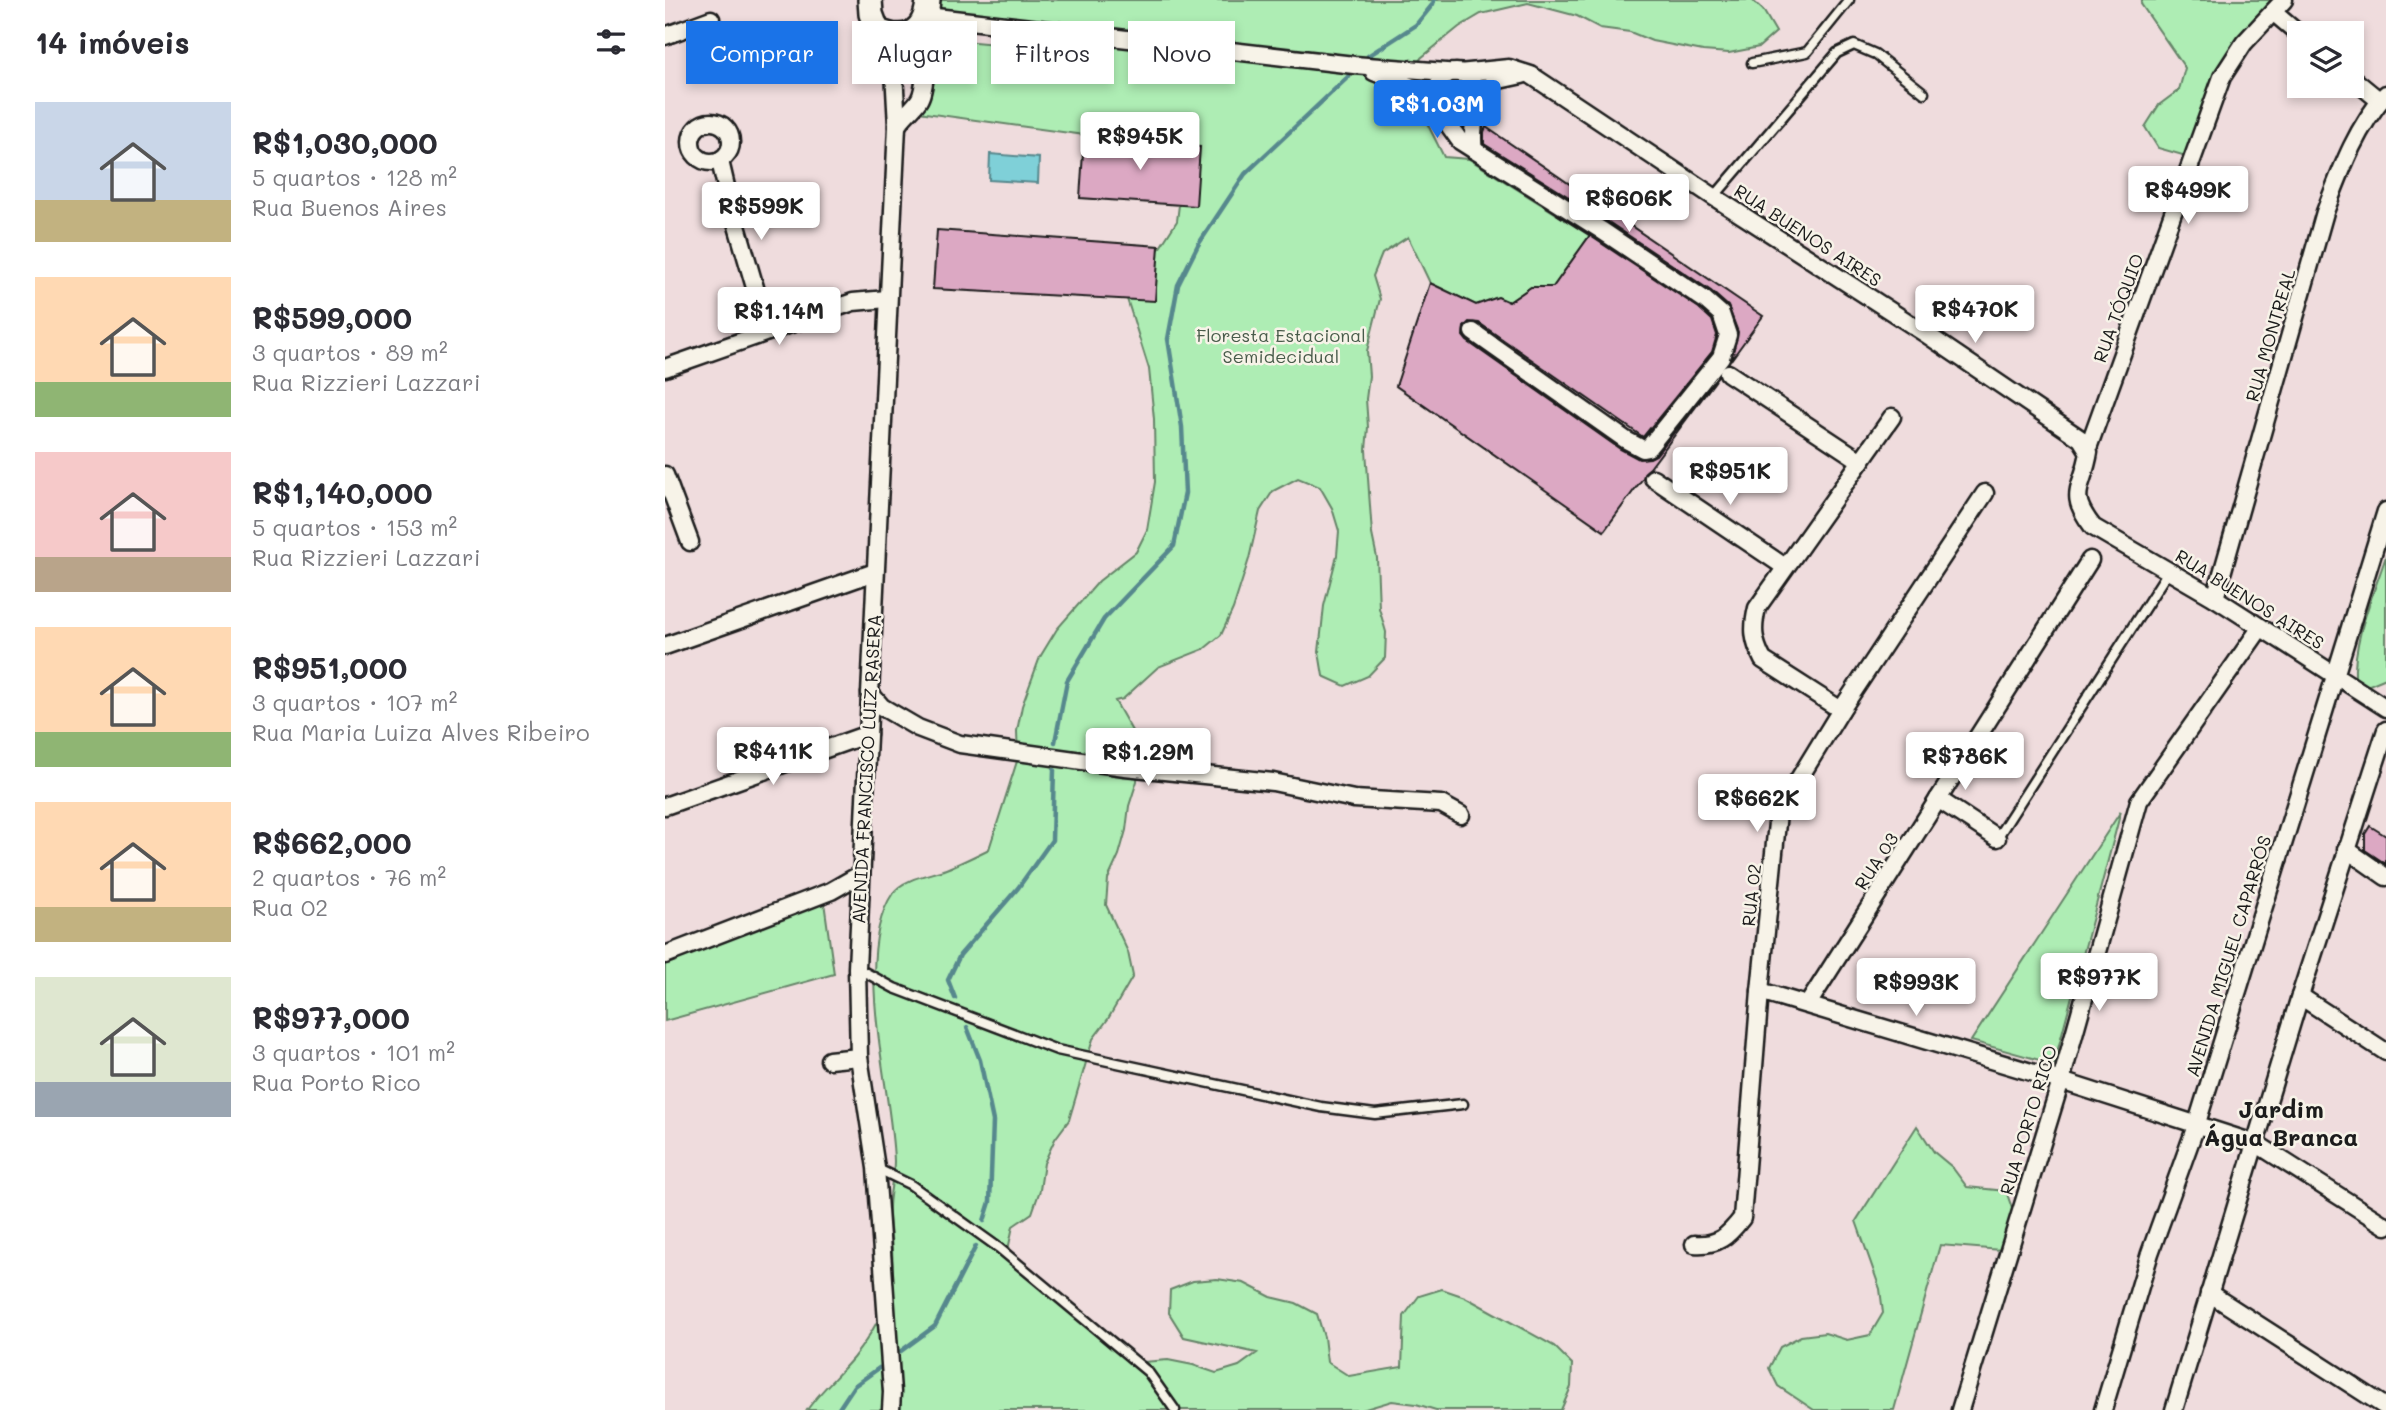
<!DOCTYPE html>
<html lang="pt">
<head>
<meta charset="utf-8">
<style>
	body { margin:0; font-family:Mali,sans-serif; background:#f2f2f3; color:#2b2b33; height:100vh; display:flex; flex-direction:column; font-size:26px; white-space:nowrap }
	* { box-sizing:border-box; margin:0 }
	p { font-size:23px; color:#7c7c81 }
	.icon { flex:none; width:38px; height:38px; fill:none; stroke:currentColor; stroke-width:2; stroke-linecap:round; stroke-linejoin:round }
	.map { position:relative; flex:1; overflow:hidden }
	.details { display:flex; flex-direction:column; background:#fff; width:665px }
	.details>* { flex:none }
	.hud { position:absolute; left:21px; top:21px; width:665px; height:63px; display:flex; gap:14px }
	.fabs { position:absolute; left:1622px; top:21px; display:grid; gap:14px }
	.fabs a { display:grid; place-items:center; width:77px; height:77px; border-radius:0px; background:#fff; box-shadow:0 4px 10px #0003; font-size:35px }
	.price { position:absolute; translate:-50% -60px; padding:0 16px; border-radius:7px; background:#fff; color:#222; font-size:23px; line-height:46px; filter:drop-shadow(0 2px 4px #0008) }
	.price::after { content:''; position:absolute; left:50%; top:42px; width:21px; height:16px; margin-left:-10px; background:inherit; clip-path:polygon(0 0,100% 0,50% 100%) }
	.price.current { background:#1a73e8; color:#fff }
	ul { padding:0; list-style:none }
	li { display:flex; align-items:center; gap:21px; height:175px; padding:0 35px }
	li span { display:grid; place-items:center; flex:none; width:196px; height:140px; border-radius:0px; color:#555 }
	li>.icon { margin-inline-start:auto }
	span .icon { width:84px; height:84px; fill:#fffc; stroke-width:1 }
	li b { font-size:30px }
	h2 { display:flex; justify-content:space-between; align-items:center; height:84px; padding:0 35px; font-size:30px }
	.chip { padding:0 24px; border-radius:0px; background:#fff; box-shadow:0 4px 10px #0003; font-size:24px; line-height:63px }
	.chip.current { background:#1a73e8; color:#fff }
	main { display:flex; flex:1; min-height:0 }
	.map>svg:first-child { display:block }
</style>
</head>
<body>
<main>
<section class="details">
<h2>14 imóveis<svg class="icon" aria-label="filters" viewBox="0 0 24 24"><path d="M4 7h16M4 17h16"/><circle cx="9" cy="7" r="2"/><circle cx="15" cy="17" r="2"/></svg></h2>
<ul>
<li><span style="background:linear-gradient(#c9d6e8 70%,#c2b280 0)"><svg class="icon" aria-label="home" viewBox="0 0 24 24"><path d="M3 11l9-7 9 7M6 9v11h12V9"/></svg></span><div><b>R$1,030,000</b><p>5 quartos · 128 m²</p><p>Rua Buenos Aires</p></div></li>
<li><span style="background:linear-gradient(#ffd9b3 75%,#8fb573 0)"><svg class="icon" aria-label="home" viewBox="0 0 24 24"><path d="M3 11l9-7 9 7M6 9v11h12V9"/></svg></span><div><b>R$599,000</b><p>3 quartos · 89 m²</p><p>Rua Rizzieri Lazzari</p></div></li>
<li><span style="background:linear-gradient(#f6c9c9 75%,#b9a48a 0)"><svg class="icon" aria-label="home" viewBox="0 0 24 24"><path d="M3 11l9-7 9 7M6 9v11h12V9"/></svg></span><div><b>R$1,140,000</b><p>5 quartos · 153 m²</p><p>Rua Rizzieri Lazzari</p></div></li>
<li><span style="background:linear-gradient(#ffd9b3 75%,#8fb573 0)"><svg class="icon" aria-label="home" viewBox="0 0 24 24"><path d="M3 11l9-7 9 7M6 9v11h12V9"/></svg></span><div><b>R$951,000</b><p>3 quartos · 107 m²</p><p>Rua Maria Luiza Alves Ribeiro</p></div></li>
<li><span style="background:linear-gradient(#ffd9b3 75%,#c2b280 0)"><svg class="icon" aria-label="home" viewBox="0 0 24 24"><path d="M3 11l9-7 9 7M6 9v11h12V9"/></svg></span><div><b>R$662,000</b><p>2 quartos · 76 m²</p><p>Rua 02</p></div></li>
<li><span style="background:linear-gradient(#dfe7d0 75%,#9aa5b1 0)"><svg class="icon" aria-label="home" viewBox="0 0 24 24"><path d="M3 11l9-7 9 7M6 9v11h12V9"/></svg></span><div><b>R$977,000</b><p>3 quartos · 101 m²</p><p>Rua Porto Rico</p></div></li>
</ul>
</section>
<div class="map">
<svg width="1721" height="1410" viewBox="0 0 1721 1410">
	<rect width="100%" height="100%" fill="#efdcdd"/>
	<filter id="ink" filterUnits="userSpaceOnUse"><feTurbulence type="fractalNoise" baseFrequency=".0143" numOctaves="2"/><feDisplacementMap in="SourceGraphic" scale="14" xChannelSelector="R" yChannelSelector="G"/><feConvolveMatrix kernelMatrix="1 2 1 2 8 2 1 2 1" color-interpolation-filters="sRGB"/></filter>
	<g filter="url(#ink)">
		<g fill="#aeedb4" stroke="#658468" stroke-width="2">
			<path d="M268 0H1087L1098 10 1111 32 1094 47 1064 53 1038 51 987 41 965 32 935 28 912 16 863 3 816 14 794 27 756 58 735 93 758 115 779 157 804 159 925 235 888 287H866L844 302 833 297 811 305 765 283 743 237 717 254 708 276 715 299 702 351 704 376 701 399 703 427 701 450 707 534 712 558 714 608 721 632 720 658 703 676 680 686 658 676 654 652 659 606 672 555 674 531 667 508 655 487 633 478 608 491 595 511 584 559 568 609 556 635 539 649 493 667 458 699 450 701 467 731 474 755 472 781 464 806 461 830 454 855 443 879 441 905 463 952 468 976 443 1019 428 1039 404 1120 390 1139 379 1163 375 1190 367 1213 348 1226 343 1250 456 1354 478 1362 503 1360 528 1365 551 1373 574 1366 592 1353 519 1337 504 1313 505 1290 528 1281 552 1279 579 1283 606 1297 631 1303 652 1314 659 1337 662 1362 684 1376 737 1367 739 1316 754 1296 777 1289 800 1297 889 1346 907 1364 906 1387 896 1410H771L751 1404 727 1401 697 1410H142C155 1391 173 1376 188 1358 204 1338 219 1313 225 1288 231 1266 225 1236 224 1214 223 1196 229 1178 229 1161 227 1090 186 954 228 893 239 878 265 875 281 869 296 863 310 856 324 849L353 758 352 731 357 706 375 657 392 629 434 581 471 552 482 530 490 482 489 419 484 369 462 299 512 221 521 149 253 112 270 70 277 39 363 47 362 20 283 12 267 7Z"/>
			<polygon points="1477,0 1624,0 1541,106 1528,158 1493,148 1480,127 1494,105 1514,90 1520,68 1476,4"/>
			<path d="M1721 556V678L1702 686 1690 680C1688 638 1708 596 1721 556Z"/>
			<polygon points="1456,811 1389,1064 1306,1041"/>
			<polygon points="159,902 169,974 0,1021 0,964"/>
			<polygon points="1252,1126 1269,1152 1287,1167 1302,1187 1341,1191 1349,1214 1336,1250 1275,1245 1229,1410 1149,1410 1113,1386 1104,1368 1115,1347 1136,1336 1160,1333 1182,1340 1205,1335 1218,1313 1215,1289 1191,1221"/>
		</g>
		<polygon fill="#7fd0d8" stroke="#57888d" stroke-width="2" points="325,154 374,158 373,183 324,180"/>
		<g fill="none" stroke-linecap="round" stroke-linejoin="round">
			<g stroke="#57888d" stroke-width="4.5">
				<polyline points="703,56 751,25 768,4 769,0"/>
				<polyline points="390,742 402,681 439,619 509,546 520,493 517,427 503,339 513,285 533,245 580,174 684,76"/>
				<polyline points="290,998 283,980 295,955 353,888 387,840 389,770"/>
				<polyline points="302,1027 315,1060 328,1121 325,1202 319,1221"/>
				<polyline points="236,1351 270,1326 311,1246"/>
				<polyline points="173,1410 189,1386 214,1368"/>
			</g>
		</g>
		<g fill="#dca8c3" stroke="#1c1c1c" stroke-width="2">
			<polygon points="821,127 1098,316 1066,360 1073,332 1063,306 1046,291 942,221 819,144 819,132"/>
			<polygon points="419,138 535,147 531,206 415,198"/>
			<polygon points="891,214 930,239 1034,308 1047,320 1052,335 1047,352 978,437 814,323 804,322 799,327 798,336 802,341 955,449 974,459 985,458 991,455 1051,380 985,468 980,472 978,478 939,531 731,386 765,283 811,305 833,297 844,302 866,287 888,287 925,235"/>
			<polygon points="272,230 494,246 490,301 268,289"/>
			<polygon points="1705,826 1721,836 1721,864 1700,850 1700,834"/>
		</g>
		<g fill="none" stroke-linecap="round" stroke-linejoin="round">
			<g stroke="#1c1c1c" stroke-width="13">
				<g id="lane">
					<polyline points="1087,63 1142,52 1184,0"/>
					<polyline points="1049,197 1172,53 1189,45 1210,54 1259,93"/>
					<polyline points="1332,838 1504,570"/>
					<polyline points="192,968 229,988 392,1050 656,1107 710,1114 798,1104"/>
					<polyline points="211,1168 246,1185 334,1248 483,1372 510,1410"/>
				</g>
			</g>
			<g stroke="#1c1c1c" stroke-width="21">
				<g id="street">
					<polyline points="1608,12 1634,34"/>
					<polyline points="212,30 226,50 229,71 232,126 192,968 194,1057 211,1168 227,1392 226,1410"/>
					<polyline points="0,36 46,19"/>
					<polyline points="709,72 775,98 785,127 795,141 936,230 1040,300 1056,314 1063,335 1056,357 983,448 978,449 961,440 808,332"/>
					<circle cx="791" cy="90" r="18"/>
					<polyline points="1687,78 1715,101"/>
					<circle cx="46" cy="142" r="20"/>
					<path d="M232 126C238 116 248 109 254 100 263 86 261 35 262 16L689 65 794 73 844 68 866 75 1049 197 1261 334 1416 439 1424 452C1418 490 1401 492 1428 527L1550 598 1721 708"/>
					<path d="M809 150C805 129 813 118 808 96L834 80 857 75"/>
					<polyline points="55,161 63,195 103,332"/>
					<polyline points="0,368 188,302 222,299"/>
					<polyline points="1063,373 1196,461"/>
					<polyline points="1423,448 1557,77 1579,43 1619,0"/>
					<polyline points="0,475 25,542"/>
					<polyline points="988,478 1120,567"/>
					<path d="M1550 598 1660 212C1676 170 1691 128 1721 94"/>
					<polyline points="0,646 210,572"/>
					<polyline points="205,693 217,707 253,728 295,744 460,767 608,782 689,799 776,804 796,815"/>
					<path d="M1176 710 1098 660C1088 641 1087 629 1092 608L1227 417"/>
					<polyline points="1273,799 1332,838"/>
					<polyline points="0,806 203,734"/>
					<polyline points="1681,849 1721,877"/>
					<polyline points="0,955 166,891 196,874"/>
					<polyline points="1095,991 1396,1081 1592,1144 1721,1226"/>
					<polyline points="1635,996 1721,1052"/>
					<polyline points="1143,1004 1425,560"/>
					<polyline points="164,1060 194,1057"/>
					<path d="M1029 1244C1053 1246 1063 1236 1077 1218L1095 991 1113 813 1176 710 1320 493"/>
					<polyline points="1544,1293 1721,1407"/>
					<polyline points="1295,1410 1396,1081 1474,801 1596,627"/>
					<polyline points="1438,1410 1485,1253 1532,1123 1721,511"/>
					<polyline points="1509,1410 1635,996 1721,730"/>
				</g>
			</g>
			<g stroke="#1c1c1c" stroke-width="28">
				<path id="secondary" d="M205 0 206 14 212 30C241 44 261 32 263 0"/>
			</g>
			<use href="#lane" stroke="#f7f3e8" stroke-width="8"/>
			<use href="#street" stroke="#f7f3e8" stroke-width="16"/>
			<use href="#secondary" stroke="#f7f3e8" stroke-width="23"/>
		</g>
	</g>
	<g text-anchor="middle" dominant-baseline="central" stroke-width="5" stroke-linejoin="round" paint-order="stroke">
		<g font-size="18" fill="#1c1c1c" stroke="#f7f3e8">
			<text transform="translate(1143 235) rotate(33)">RUA BUENOS AIRES</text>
			<text transform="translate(1453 308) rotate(-70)">RUA TÓQUIO</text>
			<text transform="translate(1605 335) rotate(-74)">RUA MONTREAL</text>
			<text transform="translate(1585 599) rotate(32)">RUA BUENOS AIRES</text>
			<text transform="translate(201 769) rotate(-87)">AVENIDA FRANCISCO LUIZ RASERA</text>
			<text transform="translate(1211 861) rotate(-57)">RUA 03</text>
			<text transform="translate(1086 895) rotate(-84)">RUA 02</text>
			<text transform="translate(1563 956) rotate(-73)">AVENIDA MIGUEL CAPARRÓS</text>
			<text transform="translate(1363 1120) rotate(-73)">RUA PORTO RICO</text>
		</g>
		<g font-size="18" fill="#485b4a" stroke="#f7f3e8">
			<text x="616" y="335">Floresta Estacional<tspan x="616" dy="21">Semidecidual</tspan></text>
		</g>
		<g font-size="24" font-weight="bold" fill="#1c1c1c" stroke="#f7f3e8">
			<text x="1616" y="1108">Jardim<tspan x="1616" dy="28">Água Branca</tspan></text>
		</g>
	</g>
</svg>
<div class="fabs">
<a><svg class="icon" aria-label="layers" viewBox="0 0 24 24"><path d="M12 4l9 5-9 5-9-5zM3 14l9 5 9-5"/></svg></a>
</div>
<b class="price current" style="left:772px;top:140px">R$1.03M</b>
<b class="price" style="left:475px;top:172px">R$945K</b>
<b class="price" style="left:1523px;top:226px">R$499K</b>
<b class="price" style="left:964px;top:234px">R$606K</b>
<b class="price" style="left:96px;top:242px">R$599K</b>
<b class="price" style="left:1310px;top:345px">R$470K</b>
<b class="price" style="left:114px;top:347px">R$1.14M</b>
<b class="price" style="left:1065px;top:507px">R$951K</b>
<b class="price" style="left:108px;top:787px">R$411K</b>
<b class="price" style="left:483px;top:788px">R$1.29M</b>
<b class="price" style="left:1300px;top:792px">R$786K</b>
<b class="price" style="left:1092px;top:834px">R$662K</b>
<b class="price" style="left:1434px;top:1013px">R$977K</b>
<b class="price" style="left:1251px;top:1018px">R$993K</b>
<div class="hud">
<a class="chip current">Comprar</a>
<a class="chip">Alugar</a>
<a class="chip">Filtros</a>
<a class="chip">Novo</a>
</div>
</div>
</main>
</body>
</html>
